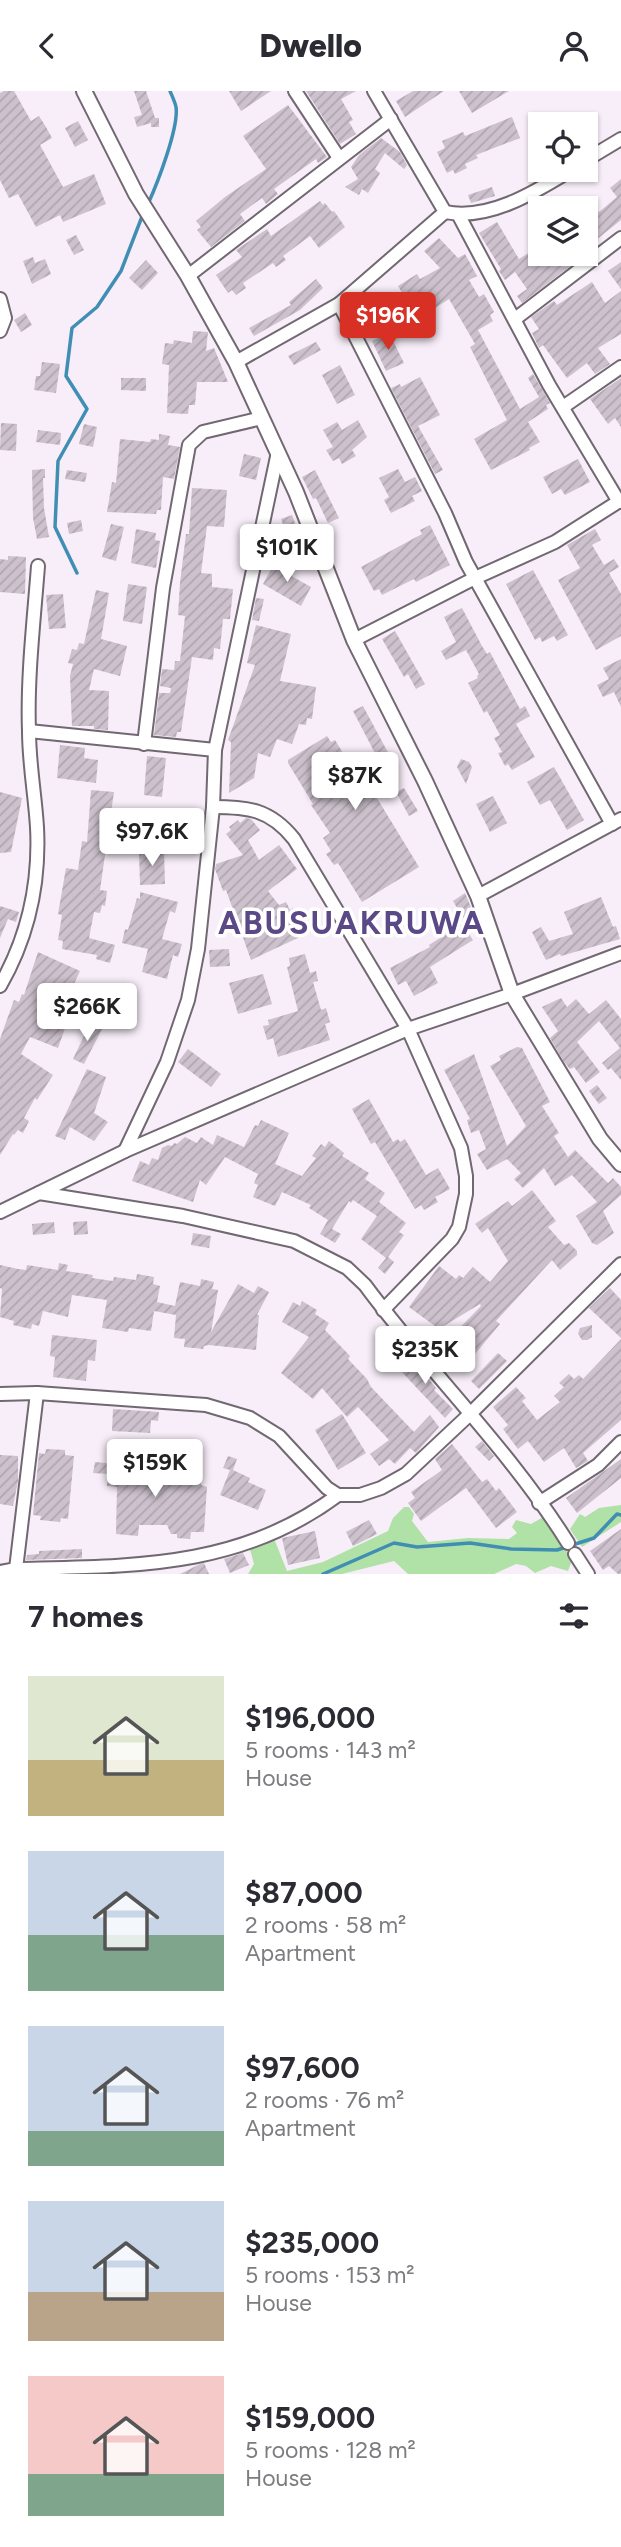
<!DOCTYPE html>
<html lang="en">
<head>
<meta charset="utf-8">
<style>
	body { margin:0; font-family:Figtree,sans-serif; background:#f7f7f7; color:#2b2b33; height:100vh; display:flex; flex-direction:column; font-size:26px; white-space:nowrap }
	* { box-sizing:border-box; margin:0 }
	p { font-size:23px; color:#7c7c81 }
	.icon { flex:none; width:38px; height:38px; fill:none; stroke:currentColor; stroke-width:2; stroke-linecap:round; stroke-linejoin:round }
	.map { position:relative; height:1483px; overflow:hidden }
	.sheet { display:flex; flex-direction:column; background:#fff; flex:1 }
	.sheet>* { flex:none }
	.controls { position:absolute; left:528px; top:21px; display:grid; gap:14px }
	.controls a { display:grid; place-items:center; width:70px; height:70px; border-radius:0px; background:#fff; box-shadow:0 2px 5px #0004; font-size:35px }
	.price { position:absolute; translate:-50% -60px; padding:0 16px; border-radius:7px; background:#fff; color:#222; font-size:23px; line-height:46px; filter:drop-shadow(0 2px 4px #0008) }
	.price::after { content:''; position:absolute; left:50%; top:42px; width:21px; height:16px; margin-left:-10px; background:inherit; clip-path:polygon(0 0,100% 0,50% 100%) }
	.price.selected { background:#d93025; color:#fff }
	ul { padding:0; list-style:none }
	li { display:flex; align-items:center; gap:21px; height:175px; padding:0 28px }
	li span { display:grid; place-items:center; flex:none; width:196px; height:140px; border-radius:0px; color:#555 }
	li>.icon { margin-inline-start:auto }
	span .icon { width:84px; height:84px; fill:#fffc; stroke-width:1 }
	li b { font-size:30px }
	h2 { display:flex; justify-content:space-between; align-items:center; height:84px; padding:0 28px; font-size:30px }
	header { display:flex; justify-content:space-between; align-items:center; height:91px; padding:0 28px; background:#fff; font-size:32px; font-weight:800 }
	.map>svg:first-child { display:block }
</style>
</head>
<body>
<header><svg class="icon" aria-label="back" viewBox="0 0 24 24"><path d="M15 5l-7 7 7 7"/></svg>Dwello<svg class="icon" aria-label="person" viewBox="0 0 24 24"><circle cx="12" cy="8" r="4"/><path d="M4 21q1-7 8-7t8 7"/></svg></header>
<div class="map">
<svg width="621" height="1483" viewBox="0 0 621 1483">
	<defs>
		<pattern id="building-hatch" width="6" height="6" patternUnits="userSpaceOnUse" patternTransform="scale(1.75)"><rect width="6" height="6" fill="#ccc1cc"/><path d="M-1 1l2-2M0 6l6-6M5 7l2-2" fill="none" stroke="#b0a6b0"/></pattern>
	</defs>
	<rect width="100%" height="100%" fill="#f8eef9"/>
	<g fill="#b0e1a6">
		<polygon points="621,1414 621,1431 582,1456 570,1438 580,1423 585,1426 599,1417"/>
		<polygon points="404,1416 409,1416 414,1423 412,1430 428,1451 468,1447 509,1448 517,1442 512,1436 516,1429 531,1433 545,1425 572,1469 568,1480 551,1475 535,1482 526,1475 516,1473 494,1483 408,1483 394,1470 342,1483 248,1483 254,1473 249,1455 273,1445 287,1480 323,1471 388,1440 393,1427"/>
	</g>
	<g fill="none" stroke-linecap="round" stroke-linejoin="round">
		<g stroke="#418eb4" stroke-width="3.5">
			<path d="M148 113C157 93 179 37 176 16 175 11 172 5 170 0"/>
			<polyline points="77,482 55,436 58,370 87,318 66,285 72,237 97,216 121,180 143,123"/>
			<polyline points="323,1483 394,1452 417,1456 470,1452 511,1458 557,1459 594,1447 617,1423 621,1424"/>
		</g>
	</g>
	<g fill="url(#building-hatch)">
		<polygon points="4,0 14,0 31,30 39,25 46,36 52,47 40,54 63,96 94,83 106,113 63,131 60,124 36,136 18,103 9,107 0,89 0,2"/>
		<polygon points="134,0 146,0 155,27 159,27 159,36 151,36 151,32 137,36 134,26 142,24"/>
		<polygon points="229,0 271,0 241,20"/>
		<polygon points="306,0 356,0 341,8 353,29 349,31 356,43 340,53"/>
		<polygon points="413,0 444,0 405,26 396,10"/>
		<polygon points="459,0 509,0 472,22"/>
		<polygon points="288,14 327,66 318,72 316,68 274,98 278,103 266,113 262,107 240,123 245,130 211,156 197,139 201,136 196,130 225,106 266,78 243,45"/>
		<polygon points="512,26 520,47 476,64 478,67 465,73 467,77 455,83 453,79 447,82 437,61 445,57 442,50 463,41 465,45"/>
		<polygon points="78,30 88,49 75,56 65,37"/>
		<polygon points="381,47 400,61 407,74 404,78 385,62 375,78 380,82 368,102 362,98 359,104 345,96 358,88 351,76 359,64"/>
		<polygon points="621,88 621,129 586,157 586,124 595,116 599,121 617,106 610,97"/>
		<polygon points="492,96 495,105 471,112 468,104"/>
		<polygon points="320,110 323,114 325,112 332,121 334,120 345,136 319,157 310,145 283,165 286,169 276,176 273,172 243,192 246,197 236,204 232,199 228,202 216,184 242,166 236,159 267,138 271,145"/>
		<polygon points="497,131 519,168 541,154 541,163 586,163 522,212 517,205 527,198 515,181 505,189 499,180 501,178 479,142"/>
		<polygon points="76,144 84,159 74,164 66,149"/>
		<polygon points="439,147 458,167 465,163 477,185 469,189 479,206 484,203 494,221 490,224 493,230 478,239 520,318 539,306 528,287 533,283 550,312 546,314 548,318 528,331 540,351 529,357 530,359 491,379 474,348 507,329 470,256 475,253 449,208 418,228 398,195 417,183 420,188 440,177 424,160"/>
		<polygon points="33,166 35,172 45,168 51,183 32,193 23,170"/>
		<polygon points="146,169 158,182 142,199 129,187"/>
		<polygon points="621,171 621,198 608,180"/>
		<polygon points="316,188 323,197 300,219 254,245 249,237 291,214 289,211"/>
		<polygon points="592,191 605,212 621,200 621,243 598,257 610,273 595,283 587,272 567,287 543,254 539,257 532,242 539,238 531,226 554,210 557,214"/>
		<polygon points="25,222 32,234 21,241 14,229"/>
		<polygon points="193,240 208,241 206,260 214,257 228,291 197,291 195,314 189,314 188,323 167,322 169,274 162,273 165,252 173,253 174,249 192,252"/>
		<polygon points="389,242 404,272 386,280 372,250"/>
		<polygon points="316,251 321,259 294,274 288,265"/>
		<polygon points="42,271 60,273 56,302 34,299 36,285 40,285"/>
		<polygon points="340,274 355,304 337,313 322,284"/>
		<polygon points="420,286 440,324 418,335 443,379 435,383 391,297 400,293 401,296"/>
		<polygon points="121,287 146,287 146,300 121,299"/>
		<polygon points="621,287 621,336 615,327 608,333 590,308"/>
		<polygon points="358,329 367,346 352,359 356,365 342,373 339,367 333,370 326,359 333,356 323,339 337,331 342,339"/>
		<polygon points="1,332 17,333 16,360 0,359"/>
		<polygon points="84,333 97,336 93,356 79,353"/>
		<polygon points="38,339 61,342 60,354 36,351"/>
		<polygon points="159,343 170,345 168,354 180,356 174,388 163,386 161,419 157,419 156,423 107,421 112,391 116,392 120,348 150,351 151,348 159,349"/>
		<polygon points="244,363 261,367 256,389 239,385"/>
		<polygon points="578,368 590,391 565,404 561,398 552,403 543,386"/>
		<polygon points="45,378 45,387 43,387 44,417 49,446 37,448 33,427 32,379"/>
		<polygon points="398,378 405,391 415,386 422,400 412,405 415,410 391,422 384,409 389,406 379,387"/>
		<polygon points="67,379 87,382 85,391 65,388"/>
		<polygon points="315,379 339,427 328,432 316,407 313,408 302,386"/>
		<polygon points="192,397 227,399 224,436 207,435 201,482 212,483 212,496 233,498 230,528 223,528 220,558 214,557 213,569 192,566 181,641 177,641 176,646 154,644 159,602 170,602 171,597 160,595 162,578 174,579 175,570 180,570 185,525 178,524 180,492 186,443 189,443"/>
		<polygon points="292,424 310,472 299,477 281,428"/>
		<polygon points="81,429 83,440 69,443 67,432"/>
		<polygon points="111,433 124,436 116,470 102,466"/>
		<polygon points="430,434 450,474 416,491 414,488 382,504 379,498 374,500 361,476 422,443 420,439"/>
		<polygon points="136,438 156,442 155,449 160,450 156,477 131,472"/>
		<polygon points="595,438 601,449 592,454 604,474 614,468 619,476 609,482 621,503 621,545 596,559 558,489 580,477 567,454"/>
		<polygon points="8,465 26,466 25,503 0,501 0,468 8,469"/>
		<polygon points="276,469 293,479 286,482 311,496 301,515 263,493"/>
		<polygon points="533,479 568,544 557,550 554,545 542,551 540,546 535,549 506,493"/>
		<polygon points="128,493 147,496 142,533 123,530"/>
		<polygon points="96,499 109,502 101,548 127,555 120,585 94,578 89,599 109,600 108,639 94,638 94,635 72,635 70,585 73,573 68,572 72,558 77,559 79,552 84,553"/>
		<polygon points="63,503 66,537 49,538 46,504"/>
		<polygon points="256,507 264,508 259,530 252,529"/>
		<polygon points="462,517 482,555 487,563 490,561 520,618 525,615 530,625 516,633 535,666 512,679 508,673 505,675 498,662 502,661 494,647 500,644 487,620 484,622 468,592 478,587 477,585 479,583 466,559 446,569 441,560 456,551 444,526"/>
		<polygon points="256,534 291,543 280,590 316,596 312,628 307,627 306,634 299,633 292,653 277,648 270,666 258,662 254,687 229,702 231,651 228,649 255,574 247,572"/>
		<polygon points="395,540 425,593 416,598 408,583 404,586 382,548"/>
		<polygon points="621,568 621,616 614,601 603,606 597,594 609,588 603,577"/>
		<polygon points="363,615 398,680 369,694 419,776 362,811 338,772 334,774 326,763 331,760 323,747 330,742 311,714 313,713 288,672 288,669 327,645 331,651 335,649 354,680 378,668 353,620"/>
		<polygon points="60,654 85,657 84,667 98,669 96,692 57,687"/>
		<polygon points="147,665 166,667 162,706 144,704"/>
		<polygon points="461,668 469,671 472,676 466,693 457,676"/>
		<polygon points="554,676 584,729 567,739 550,709 540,714 527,691"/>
		<polygon points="404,697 418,720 409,725 396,701"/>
		<polygon points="91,699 114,701 100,799 107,800 105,815 102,814 100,822 94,821 89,847 115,854 110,872 96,868 97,864 62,858 63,850 58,849 62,824 58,823 66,777 78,779 82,750 87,751"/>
		<polygon points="0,701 22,707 11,761 0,762"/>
		<polygon points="493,705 507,732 490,741 476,713"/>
		<polygon points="246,727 251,728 260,739 248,749 259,769 279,754 297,778 268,800 279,814 286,811 290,819 293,817 300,832 297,834 302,845 251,869 226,799 223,800 215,778 216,773 243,764 226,743 231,739 229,736 238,729 240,732"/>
		<polygon points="139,761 164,761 165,793 140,794"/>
		<polygon points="140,801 178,811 175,822 170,820 162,848 182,853 178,866 173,864 167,888 142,881 148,858 122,852 125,838 128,839 137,807 140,808"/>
		<polygon points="465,802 473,821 463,827 453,810"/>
		<polygon points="601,806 613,836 616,835 620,848 561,865 560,863 546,869 532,841 541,836 549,850 573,843 564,821"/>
		<polygon points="0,815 19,821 16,831 8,828 0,847"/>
		<polygon points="462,833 473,849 430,876 438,892 414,905 406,890 398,894 390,877 430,856 429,854"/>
		<polygon points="229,858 230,875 210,876 209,859"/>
		<polygon points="38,861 80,880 62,919 70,923 58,957 30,946 21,963 53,984 37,1009 35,1007 24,1027 29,1030 23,1042 18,1039 14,1044 13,1043 0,1064 0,948 14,909 19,911 22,903 24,904"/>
		<polygon points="305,863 310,882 316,880 318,890 313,891 321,919 326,917 330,931 325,933 330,949 278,966 273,947 267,949 263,935 269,934 268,929 298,920 287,876 290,875 289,867"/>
		<polygon points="263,883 272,913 238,923 229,892"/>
		<polygon points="561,907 567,916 576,908 589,923 606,909 621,928 621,989 611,977 608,979 602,972 620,957 599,930 577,951 600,981 586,992 574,976 570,978 564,971 550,947 558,940 542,916"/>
		<polygon points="90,932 102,938 84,973 73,968"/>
		<polygon points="517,956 522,957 550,1011 542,1015 559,1042 554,1045 568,1066 575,1059 608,1092 613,1087 621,1096 621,1104 603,1120 614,1142 597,1154 592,1152 576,1125 597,1111 572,1084 555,1095 544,1077 523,1097 514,1088 521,1082 507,1068 487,1079 477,1063 486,1058 479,1039 471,1042 467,1029 470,1028 444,979 474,963 507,1055 526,1035 490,975 501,969 499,965"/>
		<polygon points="188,958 221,983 211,996 178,971"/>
		<polygon points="87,978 106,986 94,1022 108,1031 94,1050 70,1036 65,1049 55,1045"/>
		<polygon points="597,994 607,1007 599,1013 589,1000"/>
		<polygon points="369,1008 393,1051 398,1048 400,1051 405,1048 426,1084 438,1077 450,1098 435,1106 438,1111 424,1119 421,1114 415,1118 375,1051 371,1053 352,1018"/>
		<polygon points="261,1029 289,1042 275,1073 302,1085 316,1067 312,1065 321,1053 325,1056 329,1050 344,1062 342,1065 369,1082 365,1088 385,1102 379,1111 406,1132 399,1141 404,1144 388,1166 394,1171 385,1183 378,1177 386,1167 361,1148 377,1125 353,1109 351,1112 349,1110 332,1138 341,1143 335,1152 320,1143 328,1129 309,1117 311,1114 282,1101 275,1115 253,1106 258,1094 254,1092 258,1083 225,1066 206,1094 200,1089 193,1111 132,1090 140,1070 149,1074 152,1067 158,1069 162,1057 168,1054 172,1055 174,1052 177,1053 185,1046 197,1052 201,1046 213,1054 217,1044 244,1056 255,1034 258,1035"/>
		<polygon points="532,1099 556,1130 548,1136 564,1154 569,1152 577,1160 577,1164 560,1179 552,1169 496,1230 500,1233 465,1275 449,1262 439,1272 433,1264 481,1215 480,1213 439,1238 409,1216 439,1175 456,1188 459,1184 463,1187 473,1176 490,1191 508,1170 488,1137 482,1142 475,1133 508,1110 512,1115"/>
		<polygon points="87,1130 88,1143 74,1144 73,1131"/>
		<polygon points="54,1131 55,1142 33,1144 32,1133"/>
		<polygon points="193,1142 211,1145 209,1157 191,1154"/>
		<polygon points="59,1172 68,1174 66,1180 93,1184 92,1187 113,1190 114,1186 136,1189 137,1183 154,1186 153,1193 160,1195 157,1211 175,1215 180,1191 200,1195 201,1188 214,1191 212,1198 218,1199 211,1241 238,1193 254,1202 258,1195 269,1201 257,1224 259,1224 256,1259 209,1254 204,1255 203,1258 184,1256 185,1248 174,1247 176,1224 154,1220 151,1240 129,1237 128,1241 102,1237 107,1209 72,1204 68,1226 43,1220 39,1235 32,1233 31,1238 13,1234 14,1230 0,1226 2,1198 0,1197 0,1174 18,1178 26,1179 27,1174 58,1179"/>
		<polygon points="610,1197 621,1209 621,1247 589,1217"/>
		<polygon points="302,1210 317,1219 315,1223 329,1232 325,1239 350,1265 348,1268 367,1288 371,1296 414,1341 430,1324 439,1336 416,1362 410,1357 395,1373 389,1368 379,1375 370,1363 389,1349 358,1316 347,1326 322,1297 313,1308 281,1282 309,1246 282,1231 293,1211 300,1215"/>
		<polygon points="592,1234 592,1246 587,1249 582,1249 578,1243 580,1237"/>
		<polygon points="52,1244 97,1249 95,1270 88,1269 86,1290 53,1286 55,1266 50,1265"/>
		<polygon points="621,1248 621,1329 583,1362 588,1370 576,1377 564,1357 544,1371 528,1350 518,1358 503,1338 508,1334 493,1316 516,1296 526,1307 522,1310 537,1329 560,1311 554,1305 564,1296 559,1292 569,1283 574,1288 579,1284 583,1288"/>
		<polygon points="498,1262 507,1270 479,1298 471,1290"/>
		<polygon points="411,1266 436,1297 434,1299 453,1318 445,1327 399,1278"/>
		<polygon points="113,1318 159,1321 158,1330 151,1329 150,1342 112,1340"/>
		<polygon points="342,1323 366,1362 338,1379 315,1339"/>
		<polygon points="482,1350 494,1365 489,1370 475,1356"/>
		<polygon points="452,1353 482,1391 487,1388 496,1400 499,1397 517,1421 496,1437 466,1397 421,1430 408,1412 415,1407 411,1401 442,1379 435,1368"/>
		<polygon points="46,1358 65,1359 65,1364 74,1365 68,1428 61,1427 60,1431 40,1429 41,1425 33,1424 39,1362 45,1363"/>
		<polygon points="0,1364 18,1365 18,1390 13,1415 0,1413"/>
		<polygon points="228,1365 237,1368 233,1379 250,1387 248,1391 266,1399 258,1419 220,1404 230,1379 223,1377"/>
		<polygon points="621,1368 621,1387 577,1422 566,1407"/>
		<polygon points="117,1369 138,1371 138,1376 170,1377 170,1389 190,1391 191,1386 201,1387 201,1394 207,1396 204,1441 191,1441 190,1448 177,1447 177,1443 171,1443 167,1434 139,1434 138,1445 116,1443 117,1396 107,1395 108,1383 93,1382 95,1371 116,1373"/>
		<polygon points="369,1429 377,1443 353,1455 346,1441"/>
		<polygon points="621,1438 621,1483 618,1483 609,1475 603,1479 590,1460"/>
		<polygon points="315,1440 320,1467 288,1474 282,1447"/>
		<polygon points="82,1458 82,1467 26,1469 27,1464 39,1463 39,1460"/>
		<polygon points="243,1462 249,1474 230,1482 224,1468"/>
		<polygon points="204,1472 209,1483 180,1483 200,1473"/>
	</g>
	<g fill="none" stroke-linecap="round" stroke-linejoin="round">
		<g stroke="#716871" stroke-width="16">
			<g id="minor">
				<polyline points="295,0 339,67"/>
				<path d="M374 0 445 121C489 130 535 101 571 79"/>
				<polyline points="586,69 621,48"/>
				<polyline points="458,123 549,294 619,411"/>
				<polyline points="188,185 391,28"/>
				<polyline points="0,208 5,227 0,240"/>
				<polyline points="339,213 445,422 466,471 612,733"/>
				<polyline points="515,228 621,147"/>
				<polyline points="236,271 339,213 445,121"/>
				<polyline points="563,316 621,276"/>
				<polyline points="354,549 475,487 555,451 621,409"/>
				<polyline points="29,640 215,659"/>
				<polyline points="144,653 163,497 189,354 203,341 262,327"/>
				<path d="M213 716C248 716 270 718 294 748L408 938 461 1057 466 1085V1103L459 1136 452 1148 383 1219"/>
				<polyline points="478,805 621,728"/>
				<path d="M0 895C28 846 40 793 37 736 35 704 29 672 29 640 27 587 34 528 38 475"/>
				<polyline points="125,1060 167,971 188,909 198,858 213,716 215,659 278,361"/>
				<path d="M39 1102 183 1125 294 1150 347 1177 365 1194C430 1282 510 1359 568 1452"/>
				<polyline points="0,1121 125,1060 408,938 512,903 621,862"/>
				<polyline points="0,1303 37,1302 206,1314 250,1327 279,1345 327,1397 338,1404 360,1404 381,1397 406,1383 470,1323 621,1173"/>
				<polyline points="539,1412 598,1374 621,1351"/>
				<polyline points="575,1463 588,1483"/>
				<path d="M0 1481 16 1478C132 1475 239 1478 338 1404"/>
				<polyline points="17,1483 16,1478 37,1302"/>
			</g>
		</g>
		<g stroke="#716871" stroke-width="18">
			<polyline id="tertiary" points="84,0 136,103 188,185 236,271 296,401 354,549 425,690 478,805 512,903 600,1048 621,1073"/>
		</g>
		<use href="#minor" stroke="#fff" stroke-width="12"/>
		<use href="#tertiary" stroke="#fff" stroke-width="14"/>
	</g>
	<g text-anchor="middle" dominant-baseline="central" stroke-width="7" stroke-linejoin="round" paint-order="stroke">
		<g font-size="32" font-weight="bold" letter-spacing="2" fill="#5b4886" stroke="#fff">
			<text x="352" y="832">ABUSUAKRUWA</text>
		</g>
	</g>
</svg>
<div class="controls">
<a><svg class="icon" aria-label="locate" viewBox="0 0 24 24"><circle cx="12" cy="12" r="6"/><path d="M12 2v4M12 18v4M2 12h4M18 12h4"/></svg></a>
<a><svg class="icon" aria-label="layers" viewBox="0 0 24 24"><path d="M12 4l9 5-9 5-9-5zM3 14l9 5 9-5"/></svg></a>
</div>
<b class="price selected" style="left:388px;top:261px">$196K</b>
<b class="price" style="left:287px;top:493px">$101K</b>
<b class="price" style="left:355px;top:721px">$87K</b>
<b class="price" style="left:152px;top:777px">$97.6K</b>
<b class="price" style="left:87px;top:952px">$266K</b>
<b class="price" style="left:425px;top:1295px">$235K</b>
<b class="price" style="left:155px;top:1408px">$159K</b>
</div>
<section class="sheet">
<h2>7 homes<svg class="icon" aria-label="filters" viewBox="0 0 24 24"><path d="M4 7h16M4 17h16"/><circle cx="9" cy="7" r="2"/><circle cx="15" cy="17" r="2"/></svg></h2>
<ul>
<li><span style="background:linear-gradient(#dfe7d0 60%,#c2b280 0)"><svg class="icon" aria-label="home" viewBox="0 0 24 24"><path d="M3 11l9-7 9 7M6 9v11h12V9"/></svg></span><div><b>$196,000</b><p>5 rooms · 143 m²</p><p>House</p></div></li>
<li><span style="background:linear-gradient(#c9d6e8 60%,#7fa58c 0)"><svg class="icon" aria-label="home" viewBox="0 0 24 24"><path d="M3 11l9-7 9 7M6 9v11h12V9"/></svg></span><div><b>$87,000</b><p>2 rooms · 58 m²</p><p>Apartment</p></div></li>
<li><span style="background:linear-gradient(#c9d6e8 75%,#7fa58c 0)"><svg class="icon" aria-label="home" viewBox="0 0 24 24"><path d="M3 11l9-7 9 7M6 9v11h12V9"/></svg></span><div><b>$97,600</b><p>2 rooms · 76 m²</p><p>Apartment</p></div></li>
<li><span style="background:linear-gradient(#c9d6e8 65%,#b9a48a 0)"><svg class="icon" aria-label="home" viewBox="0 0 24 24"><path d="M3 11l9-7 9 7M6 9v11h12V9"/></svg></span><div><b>$235,000</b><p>5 rooms · 153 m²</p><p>House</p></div></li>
<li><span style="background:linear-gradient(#f6c9c9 70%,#7fa58c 0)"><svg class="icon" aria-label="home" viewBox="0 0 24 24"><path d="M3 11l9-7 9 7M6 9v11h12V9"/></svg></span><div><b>$159,000</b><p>5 rooms · 128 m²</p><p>House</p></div></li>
</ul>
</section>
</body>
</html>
